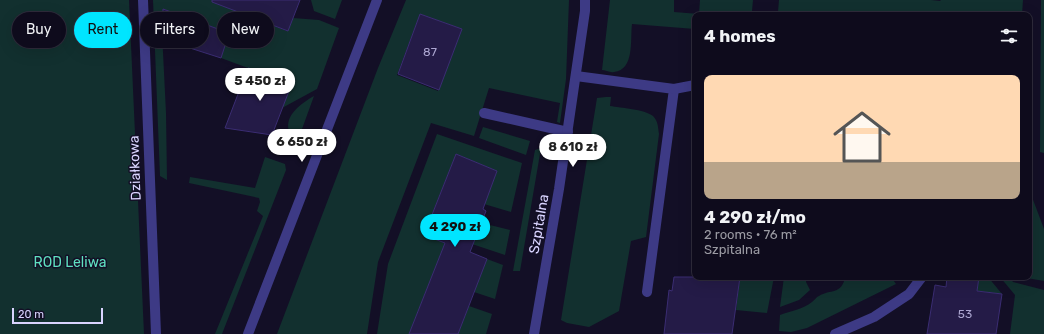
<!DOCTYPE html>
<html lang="en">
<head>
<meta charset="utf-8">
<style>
	body { margin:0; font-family:Rubik,sans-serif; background:#1c1929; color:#f1f3f6; height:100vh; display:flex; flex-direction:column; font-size:15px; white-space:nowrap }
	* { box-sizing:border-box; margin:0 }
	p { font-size:13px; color:#9b9ba3 }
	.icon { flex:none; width:22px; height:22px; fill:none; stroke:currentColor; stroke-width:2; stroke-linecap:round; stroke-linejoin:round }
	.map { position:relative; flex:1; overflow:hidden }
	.details { position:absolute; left:692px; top:12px; width:340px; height:268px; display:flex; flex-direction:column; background:#0e0b1c; border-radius:8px; box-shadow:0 4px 16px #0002,0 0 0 1px #2e2b3b }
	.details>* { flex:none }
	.hud { position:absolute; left:12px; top:12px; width:380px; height:36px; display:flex; gap:8px }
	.scale { position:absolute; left:12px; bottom:10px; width:91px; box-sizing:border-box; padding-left:4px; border:2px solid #d9d4ff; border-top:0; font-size:11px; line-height:14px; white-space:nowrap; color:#d9d4ff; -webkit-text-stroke:3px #130f26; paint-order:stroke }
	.price { position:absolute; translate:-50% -34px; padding:0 9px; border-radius:14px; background:#fff; color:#222; font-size:13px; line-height:26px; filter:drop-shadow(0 1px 2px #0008) }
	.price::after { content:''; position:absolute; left:50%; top:24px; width:12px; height:9px; margin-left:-6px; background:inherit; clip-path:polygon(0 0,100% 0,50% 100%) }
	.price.selected { background:#00e5ff; color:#111 }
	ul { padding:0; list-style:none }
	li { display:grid; align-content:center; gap:8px; height:212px; padding:0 12px }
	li+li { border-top:1px solid #2e2b3b }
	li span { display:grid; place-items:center; height:124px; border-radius:8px; color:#555 }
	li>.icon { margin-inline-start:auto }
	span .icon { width:72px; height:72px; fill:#fffc; stroke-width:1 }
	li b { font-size:17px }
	h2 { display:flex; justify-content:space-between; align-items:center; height:48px; padding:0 12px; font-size:17px }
	.chip { padding:0 14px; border-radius:18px; background:#0e0b1c; box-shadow:0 4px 16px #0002,0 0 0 1px #2e2b3b; font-size:14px; line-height:36px }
	.chip.selected { background:#00e5ff; color:#111 }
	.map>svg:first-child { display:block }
</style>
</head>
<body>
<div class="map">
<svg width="1044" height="334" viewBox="0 0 1044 334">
	<rect width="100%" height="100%" fill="#130f26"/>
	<g fill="#12302f" fill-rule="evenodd">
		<polygon points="0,0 129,0 144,334 0,334"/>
		<polygon points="153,0 246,0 241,13 287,31 293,18 319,20 339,28 317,89 282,108 294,78 248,68 221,58 228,33 163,9 162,32 166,113 167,180 160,176"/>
		<polygon points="311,0 342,0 335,19 314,11"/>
		<path d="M406 0H569L566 79 560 123 557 122 560 103 489 88 474 136 431 123 378 262 367 334H277L378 68ZM420 14 462 29 438 91 397 75Z"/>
		<path d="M610 0H674V12L699 14 700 0H753L752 11 778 12 779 0H931L940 1 941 0H1023L1022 15H695V29L632 24C630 39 635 70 614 72 610 73 605 70 602 70Z"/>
		<polygon points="1041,0 1044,0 1044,153 1040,152"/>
		<path d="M314 96 298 140C293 139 290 136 289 131 284 115 302 103 314 96Z"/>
		<path d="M606 97H611L610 106C621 108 644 109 653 116 658 121 658 127 659 134L646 237 631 241 619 311 589 327 567 323 561 320 597 98Z"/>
		<polygon points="483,127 530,141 526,155 479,138"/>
		<polygon points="437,134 522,163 511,212 484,204 497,171 456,154 424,234 445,243 409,334 377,334 388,264"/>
		<polygon points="541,148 520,271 513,271 535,150"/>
		<polygon points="265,157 285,164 286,170 222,334 215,334 263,216 257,211 260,202 259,198 189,183 190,177 255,188"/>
		<polygon points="1029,189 1044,229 1044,281 1021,277 1029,277"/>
		<polygon points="477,223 481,225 482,223 510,230 505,255 469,243"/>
		<polygon points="487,259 503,265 495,299 474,292"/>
		<polygon points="740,277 774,277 767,313 736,310"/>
		<polygon points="784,277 806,277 806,282 810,290 799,300 780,307"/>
		<path d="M845 277H891L896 284 807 328 791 332 779 331 780 315C791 311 803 309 812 302 815 300 816 297 819 296 830 289 842 295 845 277Z"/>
		<polygon points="979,277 988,277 1002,294 946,287 946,284 977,288"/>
		<polygon points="1000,277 1009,277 1013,282 1044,290 1044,334 1010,334 1015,295"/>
		<polygon points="469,306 492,314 486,334 458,334"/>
	</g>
	<g fill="#241b47" stroke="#3b2d73">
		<polygon points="212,0 300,0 288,31 212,2"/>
		<polygon points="163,9 229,33 221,58 162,39"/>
		<polygon points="420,14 462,29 439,90 398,74"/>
		<polygon points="248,68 294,78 272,135 225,128"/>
		<polygon points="456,154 497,171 483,209 486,211 470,252 487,259 458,334 409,334 445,243 424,235"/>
		<polygon points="674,277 740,277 732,334 664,334 669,290 672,291"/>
		<polygon points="947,277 979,277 977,291 1002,294 996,334 927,334 935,285 946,287"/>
	</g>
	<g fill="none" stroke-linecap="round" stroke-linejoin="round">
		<g stroke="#3d3a85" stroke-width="10">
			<polyline points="576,76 674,89 647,292"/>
			<polyline points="674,89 695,85"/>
			<polyline points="484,113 568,132"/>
			<polyline points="835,334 874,317 909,294 922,277"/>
		</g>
		<g stroke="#3d3a85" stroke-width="10">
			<polyline points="143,0 156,334"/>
			<polyline points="534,334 559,189 585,11 585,0"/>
		</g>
		<polyline stroke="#3d3a85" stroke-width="10" points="248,334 377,0"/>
	</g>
	<g text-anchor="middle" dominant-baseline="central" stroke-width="3" stroke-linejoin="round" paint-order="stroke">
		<g font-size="12" fill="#aca6d1">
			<text x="430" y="52">87</text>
			<text x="965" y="314">53</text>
		</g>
		<g font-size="14" fill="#d9d4ff" stroke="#130f26">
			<text transform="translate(135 168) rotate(-92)">Działkowa</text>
			<text transform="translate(539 224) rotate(-80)">Szpitalna</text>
		</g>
		<g font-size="14" fill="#5fe0c0" stroke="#130f26">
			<text x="70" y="262">ROD Leliwa</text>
		</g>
	</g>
</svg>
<div class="scale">20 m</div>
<b class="price" style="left:260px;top:102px">5 450 zł</b>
<b class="price" style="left:302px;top:163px">6 650 zł</b>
<b class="price" style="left:573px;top:168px">8 610 zł</b>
<b class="price selected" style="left:455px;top:248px">4 290 zł</b>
<div class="hud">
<a class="chip">Buy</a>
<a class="chip selected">Rent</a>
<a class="chip">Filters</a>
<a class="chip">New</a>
</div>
<section class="details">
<h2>4 homes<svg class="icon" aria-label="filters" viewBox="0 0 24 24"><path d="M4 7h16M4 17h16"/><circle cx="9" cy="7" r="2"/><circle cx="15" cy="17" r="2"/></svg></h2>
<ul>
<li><span style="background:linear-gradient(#ffd9b3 70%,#b9a48a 0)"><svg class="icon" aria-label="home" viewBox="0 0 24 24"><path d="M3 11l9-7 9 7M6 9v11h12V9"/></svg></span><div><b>4 290 zł/mo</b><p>2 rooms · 76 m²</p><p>Szpitalna</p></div></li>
</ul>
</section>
</div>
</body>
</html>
